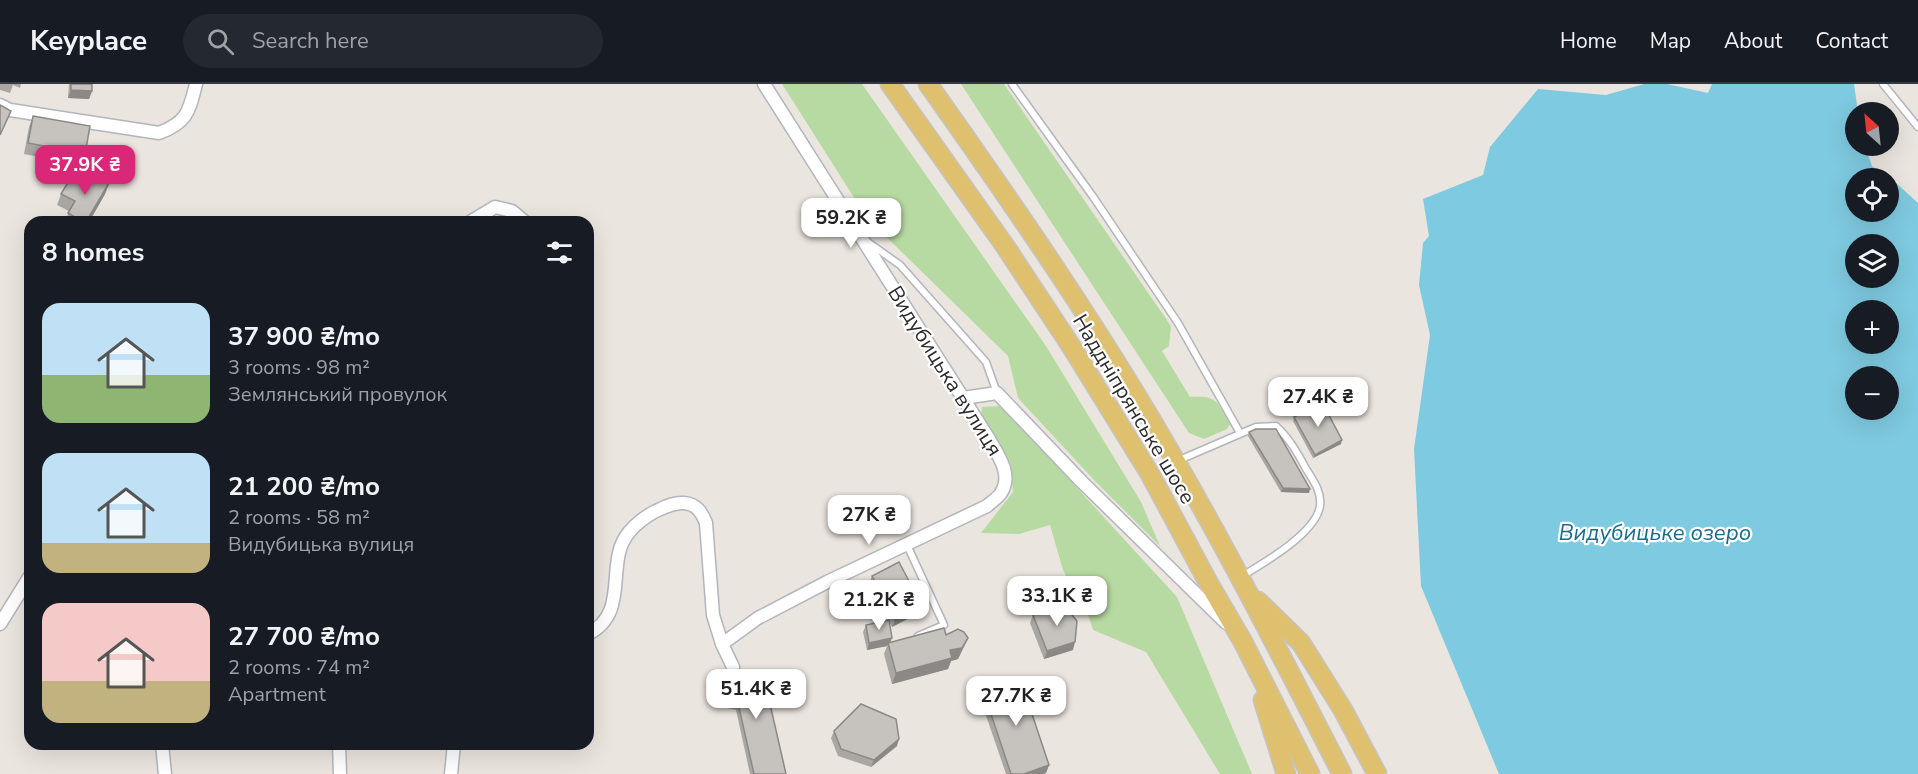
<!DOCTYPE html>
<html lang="en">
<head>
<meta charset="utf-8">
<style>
	body { margin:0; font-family:"Nunito Sans",sans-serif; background:#242831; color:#f1f3f6; height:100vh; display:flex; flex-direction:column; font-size:22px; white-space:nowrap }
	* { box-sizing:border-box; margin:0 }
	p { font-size:20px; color:#9ea1a6 }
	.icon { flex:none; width:33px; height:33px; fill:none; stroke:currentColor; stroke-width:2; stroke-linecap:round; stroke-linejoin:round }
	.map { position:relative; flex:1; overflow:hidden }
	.sheet { position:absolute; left:24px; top:132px; width:570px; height:534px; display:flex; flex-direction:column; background:#171b24; border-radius:18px; box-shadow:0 6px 24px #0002 }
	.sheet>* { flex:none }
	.needle { width:39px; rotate:333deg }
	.controls { position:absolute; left:1845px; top:18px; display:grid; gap:12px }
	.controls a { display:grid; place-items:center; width:54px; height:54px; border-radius:50%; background:#171b24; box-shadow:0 6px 24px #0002; font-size:30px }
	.price { position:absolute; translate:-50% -51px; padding:0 14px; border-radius:12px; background:#fff; color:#222; font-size:20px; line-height:39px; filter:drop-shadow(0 2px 3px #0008) }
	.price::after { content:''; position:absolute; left:50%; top:36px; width:18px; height:14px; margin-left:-9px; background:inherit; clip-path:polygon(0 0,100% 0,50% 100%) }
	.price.selected { background:#db2777; color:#fff }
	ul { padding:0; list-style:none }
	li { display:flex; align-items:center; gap:18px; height:150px; padding:0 18px }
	li span { display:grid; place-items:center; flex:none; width:168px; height:120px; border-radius:18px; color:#555 }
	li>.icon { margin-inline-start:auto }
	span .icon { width:72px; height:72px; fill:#fffc; stroke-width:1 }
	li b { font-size:26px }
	h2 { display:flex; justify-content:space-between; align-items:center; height:72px; padding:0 18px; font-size:26px }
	header { display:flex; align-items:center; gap:36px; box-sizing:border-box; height:84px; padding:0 30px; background:#171b24; border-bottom:2px solid #363941 }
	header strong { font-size:28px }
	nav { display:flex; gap:33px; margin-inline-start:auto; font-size:21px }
	.search { width:420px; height:54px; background:#242831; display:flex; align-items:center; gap:15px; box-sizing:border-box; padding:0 21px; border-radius:33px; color:#9ea1a6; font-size:22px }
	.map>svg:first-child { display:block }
</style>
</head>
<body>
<header>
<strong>Keyplace</strong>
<div class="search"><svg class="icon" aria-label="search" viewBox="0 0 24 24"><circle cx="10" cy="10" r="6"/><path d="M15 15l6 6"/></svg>Search here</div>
<nav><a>Home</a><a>Map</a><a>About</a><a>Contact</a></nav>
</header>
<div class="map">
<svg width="1918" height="690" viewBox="0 0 1918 690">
	<rect width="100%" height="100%" fill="#ebe5df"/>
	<g fill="#b7daa2">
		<polygon points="782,0 862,0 1046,262 1141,418 1160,462 1094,396 1018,314 1008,272 867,134"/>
		<path d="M961 0H1004L1171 242 1169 262 1162 267 1190 313C1218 311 1217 318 1230 340L1227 345 1204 355 1189 349Z"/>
		<polygon points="1002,322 1177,513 1252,690 1220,690 1146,568 1093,546 1089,533 1063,486 1050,441 1019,450 981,449 1013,408 1011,380 981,333 982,323"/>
	</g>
	<path fill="#7ecae0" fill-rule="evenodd" d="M1644 0H1667L1708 9 1712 0H1854L1858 28H1856V62H1865L1872 82 1895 98 1918 119V690H1499L1421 502 1414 365 1430 251 1419 201 1423 159 1429 152 1423 115 1483 91 1490 63 1538 5 1606 11ZM1856 94H1888V128H1856ZM1856 160H1888V194H1856ZM1856 226H1888V260H1856ZM1856 292H1888V326H1856Z"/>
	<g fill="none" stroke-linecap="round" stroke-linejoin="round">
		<g stroke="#b2b5bd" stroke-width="9">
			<g id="lane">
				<polyline points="1012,0 1094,114 1178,239 1240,349"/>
				<polyline points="1883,0 1918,43"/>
				<polyline points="869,159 900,181 986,278 997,309"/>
				<path d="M1177 377 1256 343 1276 342C1289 354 1297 368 1305 383 1312 395 1322 407 1320 422 1316 449 1264 479 1242 492"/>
				<polyline points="907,461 944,541 918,552"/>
			</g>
		</g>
		<g stroke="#b2b5bd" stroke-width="15">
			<g id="street">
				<path d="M0 21 10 26 159 49C188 38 189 27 196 0"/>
				<polyline points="470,138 495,123 512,127 525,138"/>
				<polyline points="963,314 997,309 1081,397 1226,539"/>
				<polyline points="0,540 30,492"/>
				<path d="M588 550C622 533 612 499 619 469 623 450 638 437 654 428 663 424 673 418 684 419 697 420 702 429 706 439L713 531 722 560"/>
				<path d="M733 583 722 560 758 534 827 498 987 422C991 418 998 414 1001 409 1013 391 998 371 989 355L764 0"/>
				<polyline points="162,660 165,690"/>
				<polyline points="339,660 340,690"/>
				<polyline points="451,690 454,660"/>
			</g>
		</g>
		<g stroke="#c4c4c4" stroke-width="21">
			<g id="primary">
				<polyline points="890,0 1005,162 1071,262 1150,390 1208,498 1243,558 1310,690"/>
				<path d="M928 0C1015 123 1101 247 1176 378 1235 480 1288 585 1342 690"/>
				<polyline points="1258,517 1301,559 1343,626 1377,690"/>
				<polyline points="1263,616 1286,690"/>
			</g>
		</g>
		<use href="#lane" stroke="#fff" stroke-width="6"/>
		<use href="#street" stroke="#fff" stroke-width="12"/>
		<use href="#primary" stroke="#dfc06f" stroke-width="18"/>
	</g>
	<g fill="#aaa7a3">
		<polygon points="0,0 21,0 20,4 13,1 10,9 0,6"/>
		<polygon points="69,0 92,0 92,7 89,15 68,14"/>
		<polygon points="33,32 85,70 81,81 24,70 29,43"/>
		<polygon points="109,99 105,110 89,138 65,138 69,127 57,121 61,110 83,102"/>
		<polygon points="1294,333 1341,360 1313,374 1293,337"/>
		<polygon points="1249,348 1309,409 1281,408 1248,352"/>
		<polygon points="872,492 919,529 892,543 889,537 890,559 946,551 968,554 958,575 951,577 948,585 892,600 884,570 887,562 867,566 863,548 866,541 888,536 869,499"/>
		<polygon points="1033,531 1073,566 1044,575 1030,539"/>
		<polygon points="714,601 773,619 771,624 786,690 750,690 736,626 715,621 711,608"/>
		<polygon points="983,606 1049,681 1046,689 1043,690 1006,690 980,614"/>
		<polygon points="834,647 897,662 871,683 838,672 831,654"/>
	</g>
	<g fill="#8b8885">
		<polygon points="71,6 92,7 89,15 68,14"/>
		<polygon points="109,99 105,110 89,138 86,138"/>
		<polygon points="1342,356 1341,360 1313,374 1315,371"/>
		<polygon points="1283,404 1310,405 1309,409 1281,408"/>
		<polygon points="922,522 919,529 892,543 895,536"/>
		<polygon points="892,554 889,562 888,559 887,562 867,566 869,559"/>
		<polygon points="968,554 958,575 951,577 948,585 892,600 896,589 950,566"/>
		<polygon points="1075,558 1073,566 1044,575 1047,567"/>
		<polygon points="899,655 897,662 871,683 874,676"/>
		<polygon points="1049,681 1046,689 1043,690 1024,690"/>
	</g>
	<g fill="#c6c2be" stroke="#8b8885" stroke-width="1.5">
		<polygon points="71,0 92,0 92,7 71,6"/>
		<polygon points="0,21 11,27 0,51"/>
		<polygon points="33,32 90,42 85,70 28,59"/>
		<polygon points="91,88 109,99 86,138 83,138 68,129 75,117 61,110 70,95 83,102"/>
		<polygon points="1322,318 1342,356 1315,371 1294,333"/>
		<polygon points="1256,345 1276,345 1310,405 1283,404 1249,348"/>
		<polygon points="899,478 922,522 895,536 872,492"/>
		<polygon points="1063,520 1077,537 1075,558 1047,567 1033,531"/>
		<polygon points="889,536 892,554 869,559 866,541"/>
		<polygon points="944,544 946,551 958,545 964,548 968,554 962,564 950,566 952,574 896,589 888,559"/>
		<polygon points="723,592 772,596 773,619 770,620 786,690 754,690 738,619 718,614 714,601"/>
		<polygon points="1020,594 1049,681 1024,690 1011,690 983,606"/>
		<polygon points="861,620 896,635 899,655 874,676 841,665 834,647"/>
	</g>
	<g text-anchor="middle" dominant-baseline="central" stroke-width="4.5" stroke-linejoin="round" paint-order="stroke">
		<g font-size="21" fill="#2b2b2b" stroke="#fff">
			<text transform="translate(945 287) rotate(58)">Видубицька вулиця</text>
			<text transform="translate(1134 325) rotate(59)">Наддніпрянське шосе</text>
		</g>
		<g font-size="22" font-style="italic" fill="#1e6a8b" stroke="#fff">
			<text x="1655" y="449">Видубицьке озеро</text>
		</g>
	</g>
</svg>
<div class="controls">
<a><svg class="needle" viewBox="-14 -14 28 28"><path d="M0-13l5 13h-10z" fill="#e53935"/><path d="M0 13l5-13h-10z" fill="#9ea1a6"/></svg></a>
<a><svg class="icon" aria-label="locate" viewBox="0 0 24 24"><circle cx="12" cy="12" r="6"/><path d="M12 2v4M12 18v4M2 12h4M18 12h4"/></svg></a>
<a><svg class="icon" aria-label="layers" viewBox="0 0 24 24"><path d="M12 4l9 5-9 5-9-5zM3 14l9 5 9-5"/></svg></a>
<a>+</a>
<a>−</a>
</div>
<b class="price selected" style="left:85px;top:112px">37.9K ₴</b>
<b class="price" style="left:851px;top:165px">59.2K ₴</b>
<b class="price" style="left:1318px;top:344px">27.4K ₴</b>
<b class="price" style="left:869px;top:462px">27K ₴</b>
<b class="price" style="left:1057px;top:543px">33.1K ₴</b>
<b class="price" style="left:879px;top:547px">21.2K ₴</b>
<b class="price" style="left:756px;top:636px">51.4K ₴</b>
<b class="price" style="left:1016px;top:643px">27.7K ₴</b>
<section class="sheet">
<h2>8 homes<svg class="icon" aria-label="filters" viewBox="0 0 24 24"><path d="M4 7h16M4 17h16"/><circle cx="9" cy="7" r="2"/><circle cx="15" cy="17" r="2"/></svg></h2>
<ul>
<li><span style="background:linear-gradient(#bfe0f5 60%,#8fb573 0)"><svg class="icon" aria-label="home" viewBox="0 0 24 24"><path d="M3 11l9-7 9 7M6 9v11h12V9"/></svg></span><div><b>37 900 ₴/mo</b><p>3 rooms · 98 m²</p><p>Землянський провулок</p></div></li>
<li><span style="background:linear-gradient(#bfe0f5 75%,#c2b280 0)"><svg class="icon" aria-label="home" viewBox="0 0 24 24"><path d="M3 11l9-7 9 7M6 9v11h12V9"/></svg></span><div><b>21 200 ₴/mo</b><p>2 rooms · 58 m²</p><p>Видубицька вулиця</p></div></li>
<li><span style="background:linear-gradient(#f6c9c9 65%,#c2b280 0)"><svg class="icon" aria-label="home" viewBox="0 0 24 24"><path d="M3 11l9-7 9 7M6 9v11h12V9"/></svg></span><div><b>27 700 ₴/mo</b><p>2 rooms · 74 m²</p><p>Apartment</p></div></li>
</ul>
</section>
</div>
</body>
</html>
